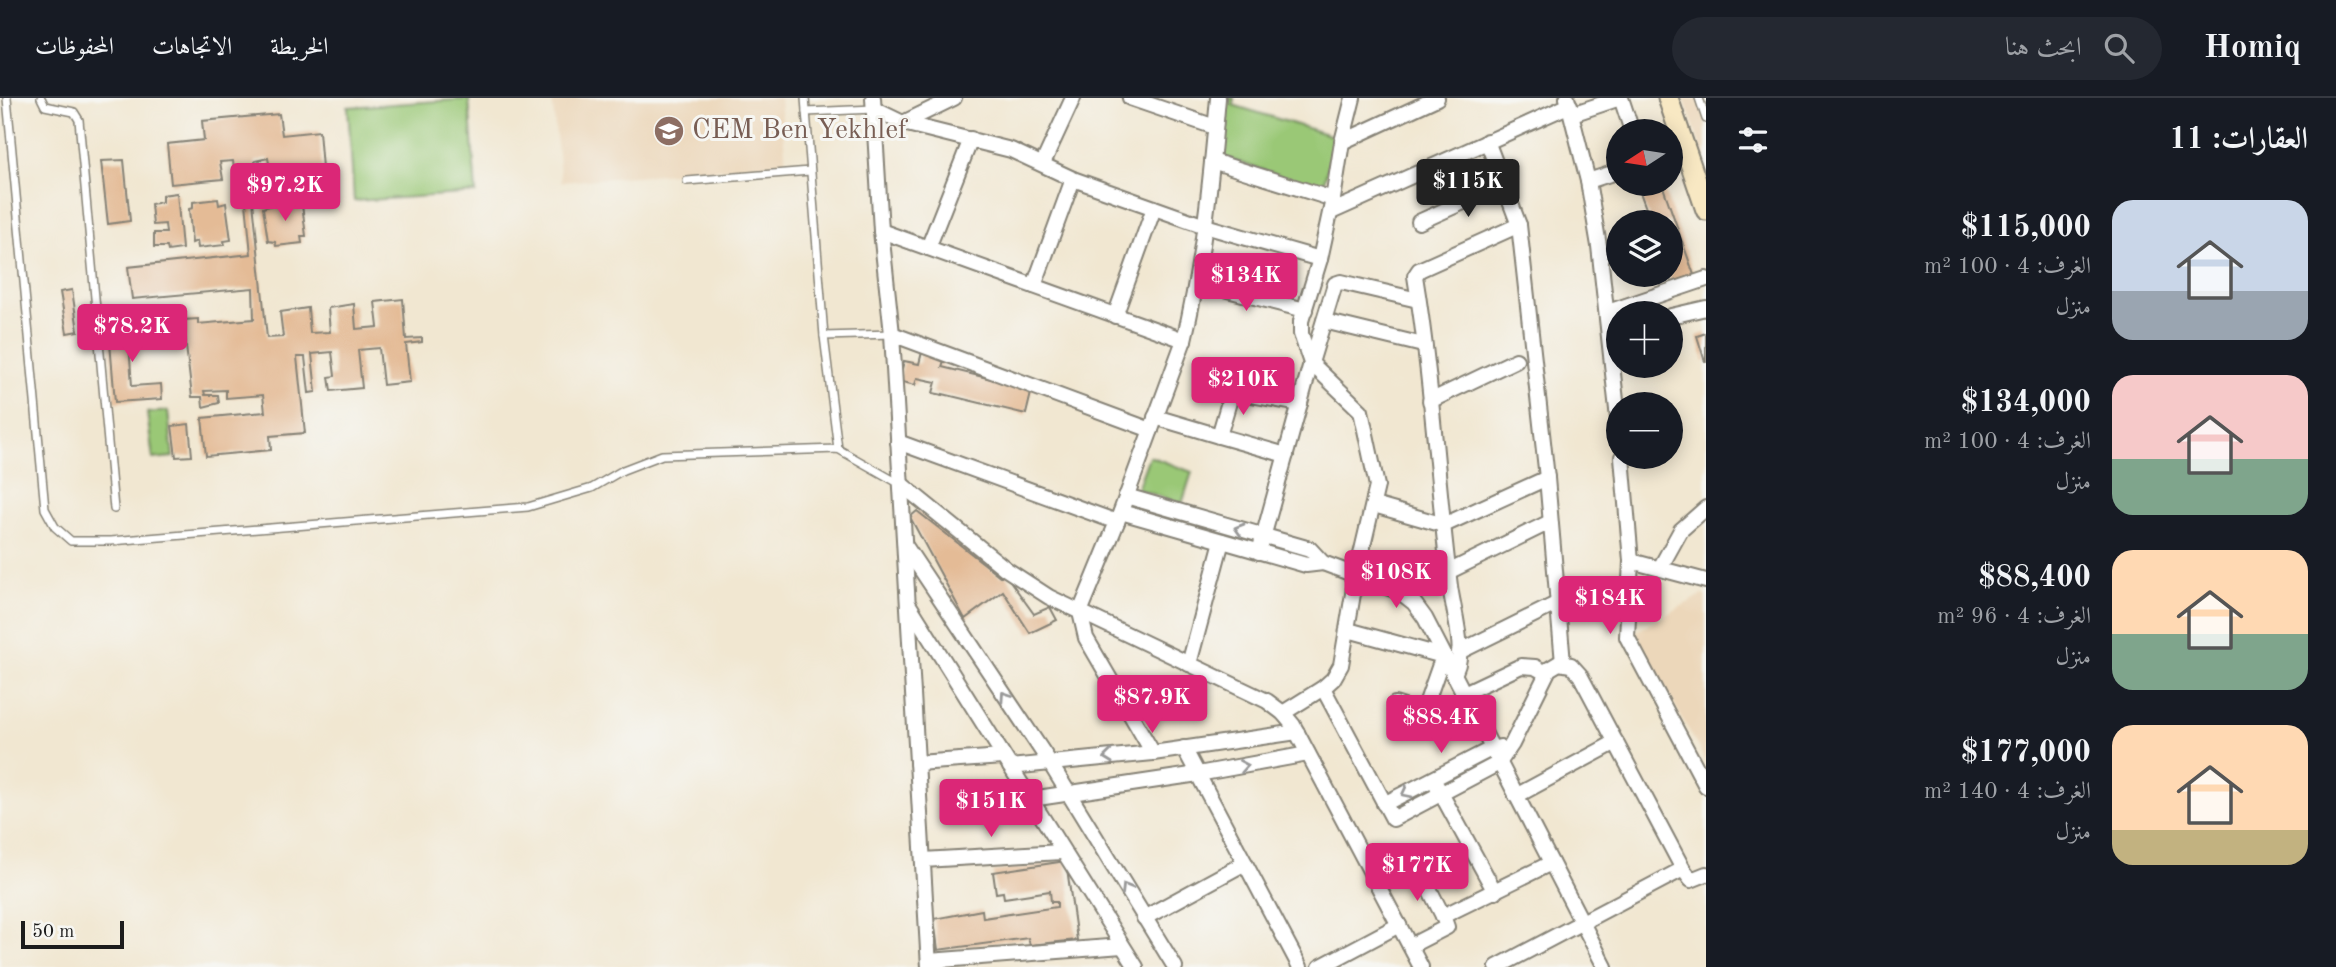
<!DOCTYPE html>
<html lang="ar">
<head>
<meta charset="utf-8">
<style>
	body { margin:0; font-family:"Old Standard TT",Amiri,serif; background:#242831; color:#f1f3f6; direction:rtl; height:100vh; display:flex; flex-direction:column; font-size:26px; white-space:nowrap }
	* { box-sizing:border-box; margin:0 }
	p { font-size:23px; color:#9ea1a6 }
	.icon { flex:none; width:38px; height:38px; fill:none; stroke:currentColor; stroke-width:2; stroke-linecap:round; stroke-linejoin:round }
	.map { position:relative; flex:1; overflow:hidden; direction:ltr }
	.drawer { display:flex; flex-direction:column; background:#171b24; width:630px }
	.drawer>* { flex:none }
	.needle { width:46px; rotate:258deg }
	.buttons { position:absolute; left:1606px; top:21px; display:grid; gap:14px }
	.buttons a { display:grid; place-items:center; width:77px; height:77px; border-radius:50%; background:#171b24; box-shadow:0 4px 18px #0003; font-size:35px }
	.scale { position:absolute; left:21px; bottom:18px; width:103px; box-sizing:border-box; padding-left:7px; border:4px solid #1c1c1c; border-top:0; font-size:19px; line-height:24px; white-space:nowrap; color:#1c1c1c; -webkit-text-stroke:5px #f6f6f2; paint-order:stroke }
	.price { position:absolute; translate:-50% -60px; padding:0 16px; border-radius:7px; background:#db2777; color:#fff; font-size:23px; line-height:46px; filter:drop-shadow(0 2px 4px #0008) }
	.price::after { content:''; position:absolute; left:50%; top:42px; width:21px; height:16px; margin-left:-10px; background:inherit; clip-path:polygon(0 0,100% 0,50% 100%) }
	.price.active { background:#222; color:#fff }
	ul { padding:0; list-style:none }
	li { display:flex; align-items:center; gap:21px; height:175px; padding:0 28px }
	li span { display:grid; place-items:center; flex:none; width:196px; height:140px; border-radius:21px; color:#555 }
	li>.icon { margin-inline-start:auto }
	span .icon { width:84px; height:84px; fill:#fffc; stroke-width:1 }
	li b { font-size:30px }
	h2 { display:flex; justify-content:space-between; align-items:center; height:84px; padding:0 28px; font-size:30px }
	header { display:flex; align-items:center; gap:42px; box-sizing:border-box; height:98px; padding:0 35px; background:#171b24; border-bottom:2px solid #363941 }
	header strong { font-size:33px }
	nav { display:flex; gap:38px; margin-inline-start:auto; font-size:24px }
	.search { width:490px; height:63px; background:#242831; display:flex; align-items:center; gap:18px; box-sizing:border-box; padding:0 24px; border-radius:38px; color:#9ea1a6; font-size:26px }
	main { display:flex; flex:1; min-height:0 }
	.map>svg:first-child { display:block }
</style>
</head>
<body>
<header>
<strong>Homiq</strong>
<div class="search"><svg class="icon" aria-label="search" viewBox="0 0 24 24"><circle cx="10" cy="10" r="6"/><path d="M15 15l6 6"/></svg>ابحث هنا</div>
<nav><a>الخريطة</a><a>الاتجاهات</a><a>المحفوظات</a></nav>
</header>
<main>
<section class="drawer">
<h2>العقارات: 11<svg class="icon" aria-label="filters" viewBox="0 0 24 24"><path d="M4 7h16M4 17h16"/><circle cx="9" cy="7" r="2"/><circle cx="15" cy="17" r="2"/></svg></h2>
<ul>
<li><span style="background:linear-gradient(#c9d6e8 65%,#9aa5b1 0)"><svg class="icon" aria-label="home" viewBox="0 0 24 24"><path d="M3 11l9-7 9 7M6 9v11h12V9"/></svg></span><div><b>$115,000</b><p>الغرف: 4 · 100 m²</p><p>منزل</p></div></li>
<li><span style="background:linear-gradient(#f6c9c9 60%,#7fa58c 0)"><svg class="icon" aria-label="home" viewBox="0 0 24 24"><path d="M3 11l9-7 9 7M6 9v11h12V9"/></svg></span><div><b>$134,000</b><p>الغرف: 4 · 100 m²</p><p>منزل</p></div></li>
<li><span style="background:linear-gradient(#ffd9b3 60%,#7fa58c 0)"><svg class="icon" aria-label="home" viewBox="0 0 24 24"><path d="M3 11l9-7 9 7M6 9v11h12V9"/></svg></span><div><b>$88,400</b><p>الغرف: 4 · 96 m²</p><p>منزل</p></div></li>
<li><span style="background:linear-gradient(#ffd9b3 75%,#c2b280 0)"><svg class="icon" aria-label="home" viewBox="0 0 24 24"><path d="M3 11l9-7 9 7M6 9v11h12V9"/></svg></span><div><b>$177,000</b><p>الغرف: 4 · 140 m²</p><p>منزل</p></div></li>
</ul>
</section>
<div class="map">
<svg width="1706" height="869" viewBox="0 0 1706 869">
	<rect width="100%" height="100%" fill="#f6f6f2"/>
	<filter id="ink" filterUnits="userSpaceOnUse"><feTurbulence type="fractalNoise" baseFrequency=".0143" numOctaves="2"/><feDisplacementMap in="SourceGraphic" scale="14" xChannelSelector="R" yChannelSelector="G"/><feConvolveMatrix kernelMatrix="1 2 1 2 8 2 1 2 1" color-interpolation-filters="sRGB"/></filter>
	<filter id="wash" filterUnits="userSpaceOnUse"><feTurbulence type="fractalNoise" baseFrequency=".00686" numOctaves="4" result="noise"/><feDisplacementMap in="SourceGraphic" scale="28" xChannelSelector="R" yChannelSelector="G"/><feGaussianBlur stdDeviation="1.57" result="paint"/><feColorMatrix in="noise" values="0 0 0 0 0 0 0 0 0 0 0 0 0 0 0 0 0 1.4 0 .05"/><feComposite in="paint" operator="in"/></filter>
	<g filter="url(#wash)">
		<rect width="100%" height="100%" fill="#f1e7d1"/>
		<g fill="#ecd7ba">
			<polygon points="552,0 780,0 786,66 561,84"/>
			<polygon points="1684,0 1706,0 1706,64"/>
			<polygon points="1702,497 1706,498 1706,664 1635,534"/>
		</g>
		<g fill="#9ac876" stroke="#5b7249" stroke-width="2">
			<polygon points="1225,0 1234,0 1233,7 1336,39 1322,92 1220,58"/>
			<polygon points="469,1 476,95 354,103 348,9"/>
			<polygon points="168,313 173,359 153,361 147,315"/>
			<polygon points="1149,358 1192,374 1182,406 1137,391"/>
		</g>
		<g id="blocks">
			<g fill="#e4bb96">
				<polygon points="279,16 282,37 319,33 322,70 271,76 268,60 255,63 256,72 250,74 267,240 283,239 280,214 308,210 310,235 330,234 328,210 354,206 356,231 378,229 375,204 403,201 406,241 422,240 422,244 406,246 410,284 383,287 379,250 358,252 362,290 331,293 329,279 335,278 332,254 312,256 316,294 309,295 305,259 297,259 305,335 270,338 271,352 206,358 202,320 265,314 263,297 226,300 226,292 204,293 205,297 218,297 219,305 203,309 202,299 192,299 183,222 198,221 198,226 254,221 253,190 132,201 128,169 251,156 243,74 235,75 233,63 220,64 223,81 171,86 167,46 204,42 202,23"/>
				<polygon points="124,62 130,123 108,126 101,63"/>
				<polygon points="1637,86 1662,86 1694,177 1672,185 1669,177 1671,177 1671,124 1651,124"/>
				<polygon points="177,95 182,151 168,153 167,149 154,149 154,135 166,135 165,126 153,127 151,106 162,104 162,97"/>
				<polygon points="218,101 219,107 226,105 231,142 224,143 225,147 198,150 197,143 192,145 189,111 193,110 193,104"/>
				<polygon points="297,101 298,107 302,107 306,138 301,138 302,145 276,148 275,144 268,143 263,110 272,107 271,104"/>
				<polygon points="72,192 78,233 67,235 60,194"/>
				<polygon points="158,229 159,241 171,240 171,246 159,247 159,244 129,246 132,288 161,286 162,301 115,304 109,233"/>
				<polygon points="1706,235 1706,264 1705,264 1697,238"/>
				<polygon points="922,254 945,259 942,269 1032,291 1026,316 943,296 943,297 933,295 936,284 917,280 915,287 899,283 904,263 919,266"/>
				<polygon points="189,326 192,358 176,359 172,328"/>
				<polygon points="917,413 1001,479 1005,476 1034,516 1050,509 1057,522 1030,535 1003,493 965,521 910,419"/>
				<polygon points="1066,763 1077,842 1030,847 1028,840 938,852 934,821 982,812 983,820 1057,809 1057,804 1051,804 1050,793 1004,800 1003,794 996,795 993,774"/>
			</g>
		</g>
	</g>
	<g filter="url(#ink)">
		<use href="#blocks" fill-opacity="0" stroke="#868276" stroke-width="2"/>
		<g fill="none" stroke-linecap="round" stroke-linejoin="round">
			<g stroke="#868276" stroke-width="10">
				<g id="lane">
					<polyline points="7,0 45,411 55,429 71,443 111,443 528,409 592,390 623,372 662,357 838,351 900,386"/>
					<polyline points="41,0 45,8 74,14 79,22 114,411"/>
					<polyline points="805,0 824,238 838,351"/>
					<polyline points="1699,0 1706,21"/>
					<polyline points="806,14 874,11"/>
					<polyline points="687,83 810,73"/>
					<polyline points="824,238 892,236"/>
				</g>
			</g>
			<g stroke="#868276" stroke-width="18">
				<g id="street">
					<polyline points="873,0 881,133 892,236 929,869"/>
					<polyline points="1130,0 1215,29"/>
					<polyline points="1567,0 1588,83 1599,148 1619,330"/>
					<polyline points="1621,0 1632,33"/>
					<polyline points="874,11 903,25 1011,52 1073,81 1205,128 1320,161"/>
					<polyline points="1572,16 1620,0"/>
					<polyline points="903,25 954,0"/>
					<polyline points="1487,43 1519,127 1547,380 1563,565"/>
					<polyline points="1342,44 1437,0"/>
					<polyline points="1671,56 1686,52"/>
					<polyline points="1212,63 1333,101 1342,44 1353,0"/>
					<polyline points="1043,65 1073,0"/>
					<polyline points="1588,83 1619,73"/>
					<polyline points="1331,114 1570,7"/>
					<polyline points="1419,124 1503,86"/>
					<polyline points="881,133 1184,242"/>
					<polyline points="928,150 971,41"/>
					<polyline points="1196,184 1305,212"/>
					<polyline points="1034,188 1073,81"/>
					<polyline points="1608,214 1706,181"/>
					<polyline points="1115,218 1154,110"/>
					<polyline points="1671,218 1706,210"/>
					<polyline points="1324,223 1423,247"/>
					<polyline points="892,236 1151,332"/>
					<polyline points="1430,303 1516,262"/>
					<polyline points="1155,319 1219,338"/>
					<polyline points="898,344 1117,424"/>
					<polyline points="1286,357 1219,338 1231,297 1235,294 1300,306"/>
					<polyline points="1622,359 1631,463 1627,539 1706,688"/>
					<polyline points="901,386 1006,471 1049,499 1267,603 1283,615 1293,627 1421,869"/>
					<polyline points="1126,398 1310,451 1323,465 1400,494 1414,505 1425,520 1605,869"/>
					<polyline points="1374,407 1444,427 1547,380"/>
					<polyline points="1121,414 1306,467 1323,465"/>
					<polyline points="906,449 1050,665 1175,869"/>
					<polyline points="1259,454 1311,265 1301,236 1301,223 1320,161 1333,101"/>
					<polyline points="1631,463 1706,483"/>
					<polyline points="1660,470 1681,432 1706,410"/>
					<polyline points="1448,474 1550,424"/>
					<polyline points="909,507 1136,869"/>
					<polyline points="1348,532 1443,558 1424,612 1420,614 1395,606"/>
					<polyline points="1459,554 1558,505"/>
					<polyline points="1189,566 1222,443"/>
					<path d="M1453 577C1468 558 1453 512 1450 488 1437 385 1432 281 1415 178L1419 172 1519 127"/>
					<polyline points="1323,590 1393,721 1499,665 1512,646 1549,571 1559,565 1571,567 1580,577 1683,771 1497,869"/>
					<polyline points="1462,596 1521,568 1535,569 1546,575"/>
					<polyline points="1283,615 1323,590 1333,581 1341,567 1356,478 1377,388 1361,313 1311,265 1335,186 1341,184 1418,202"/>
					<polyline points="1184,650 1300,869"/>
					<path d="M1153 655 1086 540 1080 514 1117 424 1184 242C1203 163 1211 81 1218 0"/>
					<polyline points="917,665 1003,659"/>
					<polyline points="1010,669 1153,655 1297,634"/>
					<polyline points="1437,688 1495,794"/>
					<polyline points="1516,698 1616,644"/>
					<polyline points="1031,701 1198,676 1308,656"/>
					<polyline points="1384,706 1491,651 1500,649"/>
					<polyline points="923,762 1062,754"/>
					<polyline points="1683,771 1691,782 1706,776"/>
					<polyline points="1421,775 1443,818"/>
					<polyline points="1144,820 1245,765"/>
					<polyline points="1410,848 1447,829 1443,818 1551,765"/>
					<polyline points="929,863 1122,848"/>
					<polyline points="1320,869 1399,827"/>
				</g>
			</g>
			<g stroke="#868276" stroke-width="23">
				<polyline id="secondary" points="1668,0 1706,112"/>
			</g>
			<use href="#lane" stroke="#fff" stroke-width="7"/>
			<use href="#street" stroke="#fff" stroke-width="14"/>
			<use href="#secondary" stroke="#f8e8c3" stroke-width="19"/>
		</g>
		<defs><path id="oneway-chevron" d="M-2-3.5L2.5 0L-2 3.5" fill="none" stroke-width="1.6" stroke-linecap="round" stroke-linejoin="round" transform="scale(1.75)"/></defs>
		<g stroke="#999">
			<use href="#oneway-chevron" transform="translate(1239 431) rotate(-164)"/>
			<use href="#oneway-chevron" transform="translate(1005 598) rotate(-124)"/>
			<use href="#oneway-chevron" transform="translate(1108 659) rotate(174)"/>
			<use href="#oneway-chevron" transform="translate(1244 668) rotate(-10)"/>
			<use href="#oneway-chevron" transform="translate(1406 695) rotate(153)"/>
			<use href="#oneway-chevron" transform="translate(1126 790) rotate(-121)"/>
		</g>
	</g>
	<defs>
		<g id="school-disc" transform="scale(1.575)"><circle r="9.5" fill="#8d6e63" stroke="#f6f6f2"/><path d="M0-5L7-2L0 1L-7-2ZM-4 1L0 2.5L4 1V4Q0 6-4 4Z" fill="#fff"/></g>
	</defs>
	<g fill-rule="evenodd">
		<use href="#school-disc" x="669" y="33"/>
	</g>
	<g text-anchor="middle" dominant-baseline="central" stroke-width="6" stroke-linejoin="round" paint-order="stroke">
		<g font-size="28" fill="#785e54" stroke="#f6f6f2" text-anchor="start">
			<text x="692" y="33">CEM Ben Yekhlef</text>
		</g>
	</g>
</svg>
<div class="buttons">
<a><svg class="needle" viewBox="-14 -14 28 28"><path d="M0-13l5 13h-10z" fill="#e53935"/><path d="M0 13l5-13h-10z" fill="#9ea1a6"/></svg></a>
<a><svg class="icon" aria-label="layers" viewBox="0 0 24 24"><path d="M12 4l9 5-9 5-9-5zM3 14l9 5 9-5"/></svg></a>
<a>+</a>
<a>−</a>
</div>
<div class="scale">50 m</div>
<b class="price active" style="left:1468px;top:121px">$115K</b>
<b class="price" style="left:285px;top:125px">$97.2K</b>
<b class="price" style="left:1246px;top:215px">$134K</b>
<b class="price" style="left:132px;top:266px">$78.2K</b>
<b class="price" style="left:1243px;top:319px">$210K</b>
<b class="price" style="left:1396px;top:512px">$108K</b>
<b class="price" style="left:1610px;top:538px">$184K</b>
<b class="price" style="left:1152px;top:637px">$87.9K</b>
<b class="price" style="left:1441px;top:657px">$88.4K</b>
<b class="price" style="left:991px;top:741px">$151K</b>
<b class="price" style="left:1417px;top:805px">$177K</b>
</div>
</main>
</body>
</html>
